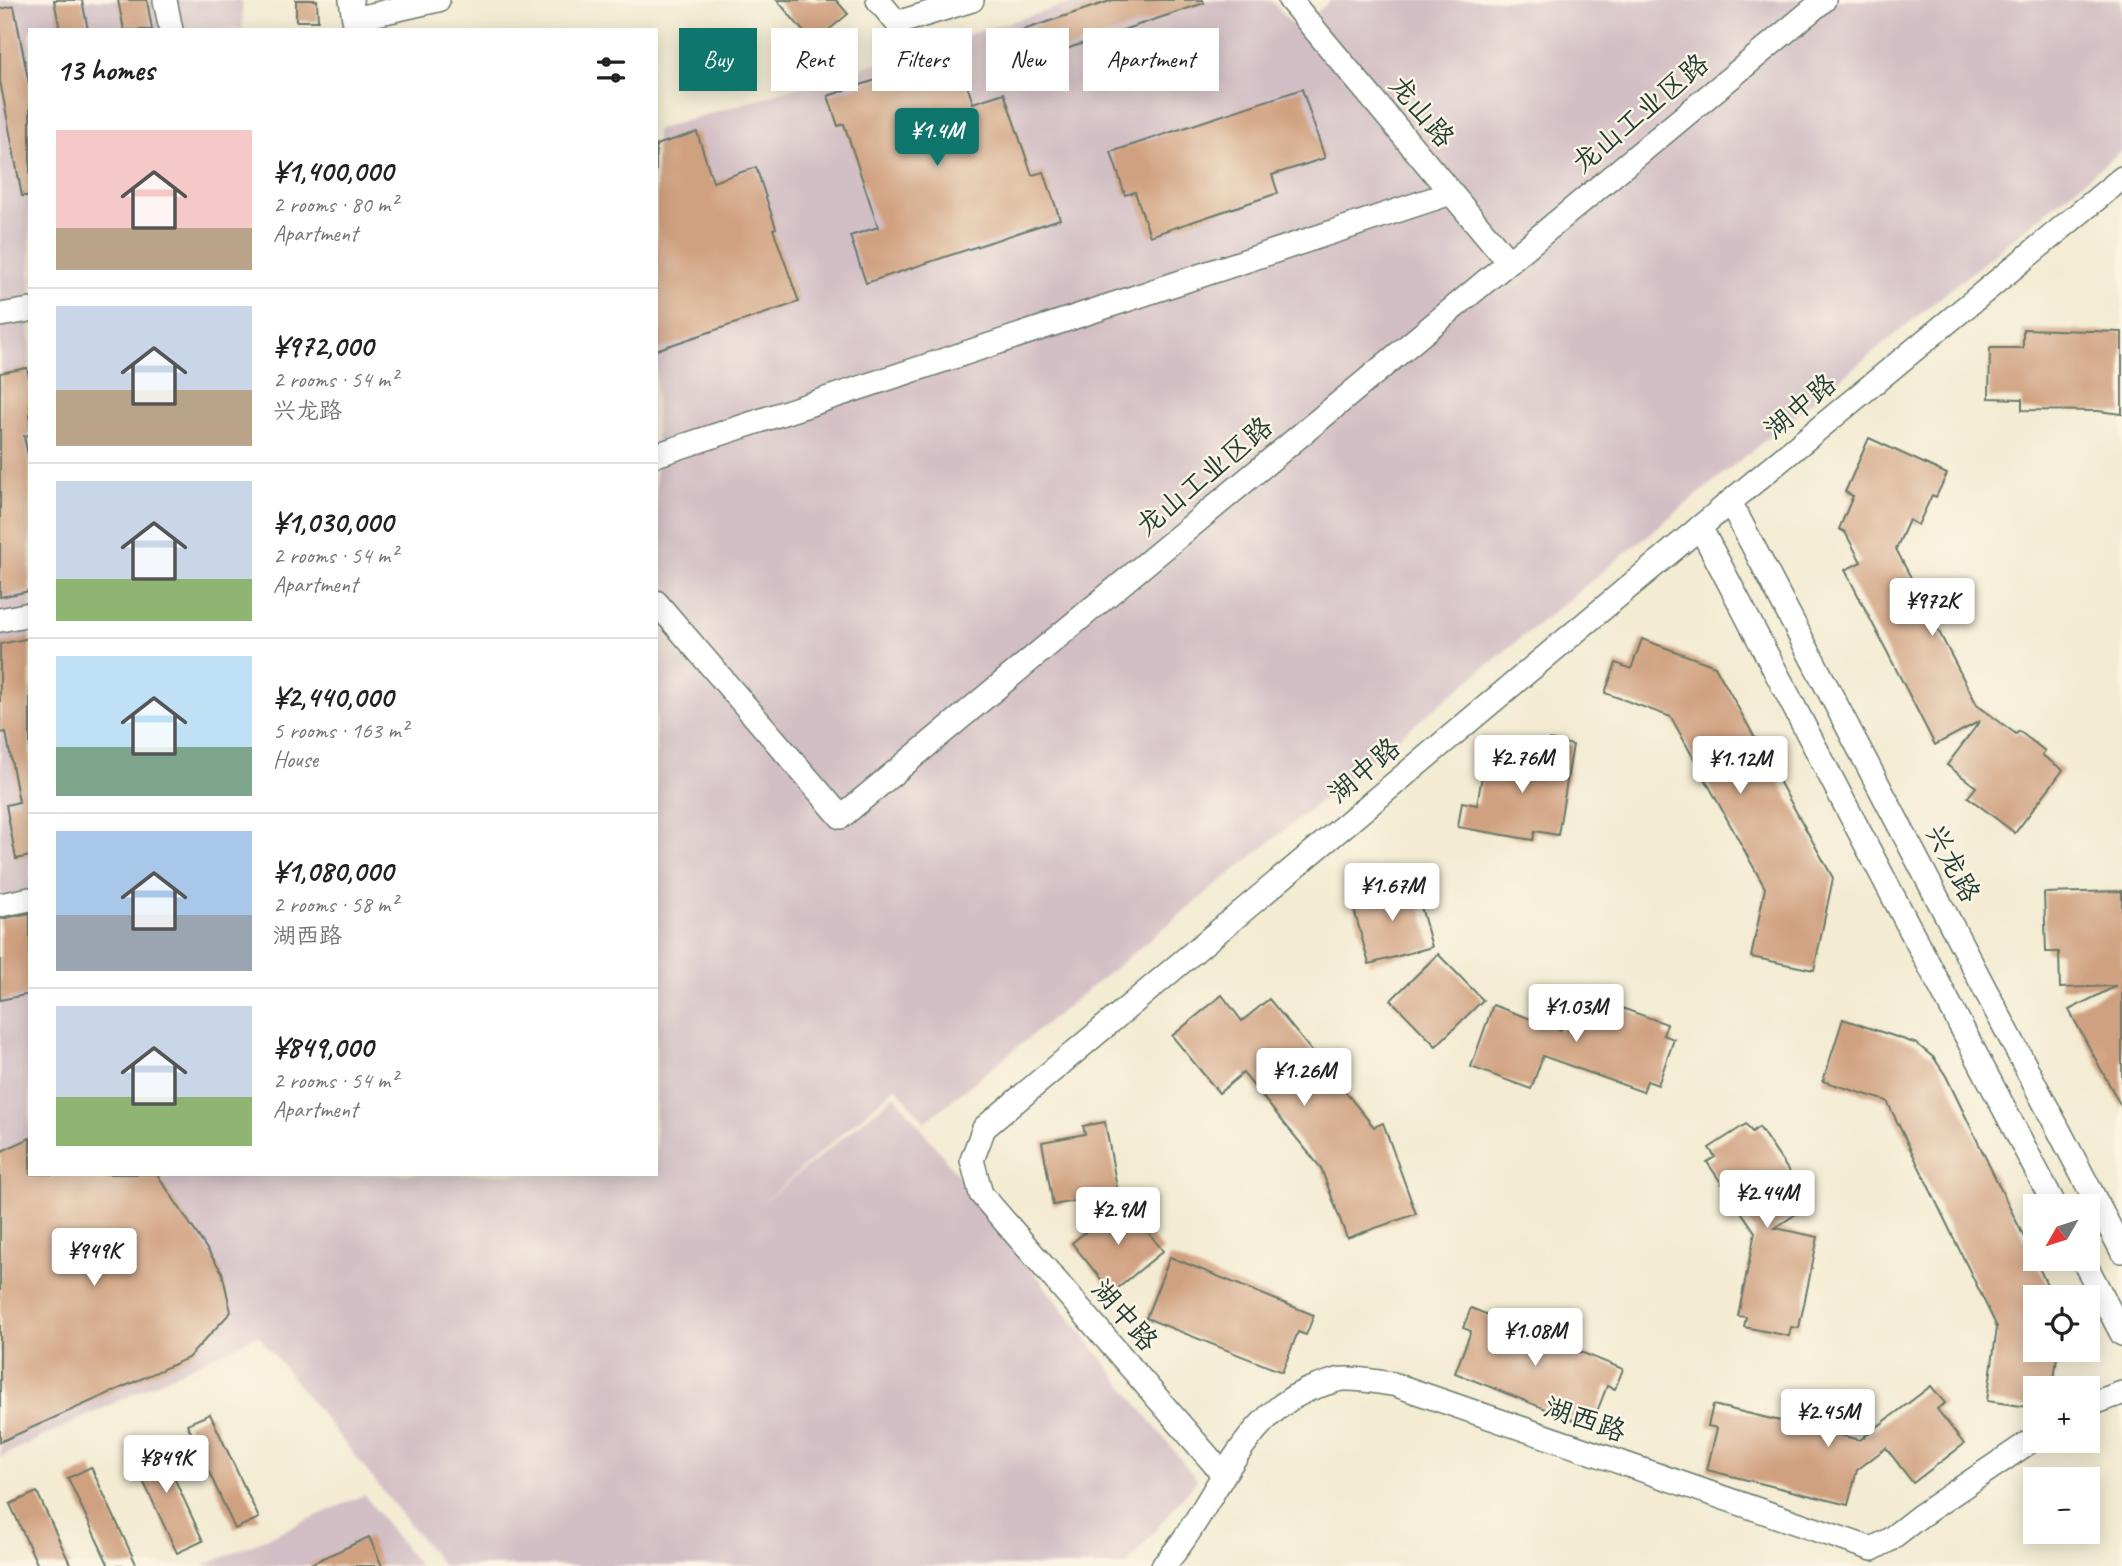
<!DOCTYPE html>
<html lang="en">
<head>
<meta charset="utf-8">
<style>
	body { margin:0; font-family:Caveat,"LXGW WenKai TC",sans-serif; background:#f2f2f2; color:#222; height:100vh; display:flex; flex-direction:column; font-size:26px; white-space:nowrap }
	* { box-sizing:border-box; margin:0 }
	p { font-size:23px; color:#767676 }
	.icon { flex:none; width:38px; height:38px; fill:none; stroke:currentColor; stroke-width:2; stroke-linecap:round; stroke-linejoin:round }
	.map { position:relative; flex:1; overflow:hidden }
	.panel { position:absolute; left:28px; top:28px; width:630px; height:1148px; display:flex; flex-direction:column; background:#fff; border-radius:0px; box-shadow:0 4px 18px #0003 }
	.panel>* { flex:none }
	.guide { position:absolute; left:679px; top:28px; width:665px; height:63px; display:flex; gap:14px }
	.needle { width:46px; rotate:231deg }
	.fabs { position:absolute; left:2023px; top:1194px; display:grid; gap:14px }
	.fabs a { display:grid; place-items:center; width:77px; height:77px; border-radius:0px; background:#fff; box-shadow:0 4px 18px #0003; font-size:35px }
	.price { position:absolute; translate:-50% -60px; padding:0 16px; border-radius:7px; background:#fff; color:#222; font-size:23px; line-height:46px; filter:drop-shadow(0 2px 4px #0008) }
	.price::after { content:''; position:absolute; left:50%; top:42px; width:21px; height:16px; margin-left:-10px; background:inherit; clip-path:polygon(0 0,100% 0,50% 100%) }
	.price.current { background:#0f766e; color:#fff }
	ul { padding:0; list-style:none }
	li { display:flex; align-items:center; gap:21px; height:175px; padding:0 28px }
	li+li { border-top:2px solid #e0e0e0 }
	li span { display:grid; place-items:center; flex:none; width:196px; height:140px; border-radius:0px; color:#555 }
	li>.icon { margin-inline-start:auto }
	span .icon { width:84px; height:84px; fill:#fffc; stroke-width:1 }
	li b { font-size:30px }
	h2 { display:flex; justify-content:space-between; align-items:center; height:84px; padding:0 28px; font-size:30px }
	.chip { padding:0 24px; border-radius:0px; background:#fff; box-shadow:0 4px 18px #0003; font-size:24px; line-height:63px }
	.chip.current { background:#0f766e; color:#fff }
	.map>svg:first-child { display:block }
</style>
</head>
<body>
<div class="map">
<svg width="2122" height="1566" viewBox="0 0 2122 1566">
	<rect width="100%" height="100%" fill="#fcf5e5"/>
	<filter id="ink" filterUnits="userSpaceOnUse"><feTurbulence type="fractalNoise" baseFrequency=".0143" numOctaves="2"/><feDisplacementMap in="SourceGraphic" scale="14" xChannelSelector="R" yChannelSelector="G"/><feConvolveMatrix kernelMatrix="1 2 1 2 8 2 1 2 1" color-interpolation-filters="sRGB"/></filter>
	<filter id="wash" filterUnits="userSpaceOnUse"><feTurbulence type="fractalNoise" baseFrequency=".00686" numOctaves="4" result="noise"/><feDisplacementMap in="SourceGraphic" scale="28" xChannelSelector="R" yChannelSelector="G"/><feGaussianBlur stdDeviation="1.57" result="paint"/><feColorMatrix in="noise" values="0 0 0 0 0 0 0 0 0 0 0 0 0 0 0 0 0 1.4 0 .05"/><feComposite in="paint" operator="in"/></filter>
	<g filter="url(#wash)">
		<rect width="100%" height="100%" fill="#f3ebd2"/>
		<g fill="#d2bec5">
			<polygon points="0,0 242,0 243,30 30,30 30,1174 656,1174 656,130 1082,0 1271,0 1296,30 1331,0 2122,0 2122,150 925,1122 896,1087 760,1205 895,1095 1197,1480 1126,1566 443,1566 258,1335 0,1457"/>
			<polygon points="364,1495 419,1566 203,1566"/>
		</g>
		<g id="blocks">
			<g fill="#d0a180">
				<polygon points="54,0 82,0 88,30 60,30"/>
				<polygon points="118,0 147,0 152,30 124,30"/>
				<polygon points="296,0 317,0 318,21 296,21"/>
				<polygon points="777,0 836,0 848,14 813,43"/>
				<polygon points="1113,0 1203,0 1204,3 1030,61 1020,31"/>
				<polygon points="14,6 30,89 30,196 22,196 0,81 0,9"/>
				<polygon points="956,53 973,103 1004,93 1032,175 1044,172 1060,219 866,283 850,236 878,227 844,124 838,126 828,96"/>
				<polygon points="1302,89 1325,158 1272,175 1278,193 1150,236 1135,192 1125,195 1111,152"/>
				<polygon points="697,132 713,182 756,167 776,228 773,229 799,302 656,350 656,145"/>
				<polygon points="2023,329 2122,332 2122,414 2098,411 2022,410 2022,399 1989,398 1990,348 2023,348"/>
				<polygon points="27,368 30,382 30,435 24,436 30,465 30,591 0,597 0,373"/>
				<polygon points="1869,438 1947,474 1936,497 1932,495 1918,525 1909,520 1896,549 1977,705 2016,734 2019,731 2045,751 2042,755 2063,770 2015,833 1968,797 1976,787 1947,765 1980,721 1935,745 1845,570 1861,562 1845,532 1839,529 1853,496 1845,492"/>
				<polygon points="30,638 30,856 16,859 6,805 19,802 6,732 0,733 0,644"/>
				<polygon points="1642,639 1715,666 1833,878 1814,970 1751,957 1765,888 1671,717 1605,693 1616,663 1631,669"/>
				<polygon points="1549,740 1573,745 1558,835 1535,831 1533,840 1458,827 1462,802 1477,805 1483,770 1507,774 1511,750 1546,756"/>
				<polygon points="1413,877 1432,947 1369,964 1352,902 1394,890 1392,883"/>
				<polygon points="2122,891 2122,1108 2069,1010 2116,986 2060,988 2059,952 2046,952 2044,893"/>
				<polygon points="30,913 30,994 0,1000 0,919"/>
				<polygon points="1438,954 1483,1000 1436,1046 1391,1000"/>
				<polygon points="1574,991 1667,1024 1663,1035 1674,1039 1658,1085 1647,1081 1643,1092 1543,1056 1531,1089 1471,1067 1493,1005 1561,1030"/>
				<polygon points="1222,995 1242,1021 1269,999 1374,1127 1383,1123 1416,1214 1347,1238 1321,1168 1243,1073 1219,1093 1172,1036"/>
				<polygon points="1843,1019 1917,1044 1934,1058 1946,1076 2053,1297 2035,1297 2035,1349 2058,1349 2053,1388 2035,1388 2035,1408 1987,1401 1997,1327 1887,1101 1823,1081"/>
				<polygon points="1105,1122 1118,1193 1053,1205 1042,1142 1085,1134 1083,1126"/>
				<polygon points="1746,1124 1752,1132 1759,1127 1811,1204 1775,1228 1818,1237 1799,1328 1791,1327 1789,1336 1744,1327 1746,1317 1738,1316 1755,1232 1707,1162 1715,1157 1709,1148"/>
				<polygon points="30,1138 30,1174 157,1174 222,1272 231,1312 188,1358 0,1442 0,1152"/>
				<polygon points="1123,1201 1163,1251 1112,1293 1072,1243"/>
				<polygon points="1170,1257 1314,1315 1306,1335 1298,1332 1282,1372 1146,1318"/>
				<polygon points="1471,1308 1623,1369 1615,1389 1607,1386 1591,1427 1455,1373 1471,1331 1463,1328"/>
				<polygon points="1931,1386 1945,1403 1937,1409 1964,1444 1913,1483 1886,1448 1857,1470 1848,1505 1707,1470 1717,1428 1708,1426 1713,1405 1860,1440"/>
				<polygon points="210,1414 259,1518 235,1529 187,1424"/>
				<polygon points="156,1438 203,1541 177,1553 129,1451"/>
				<polygon points="91,1467 137,1566 109,1566 68,1478"/>
				<polygon points="37,1492 71,1566 38,1566 10,1504"/>
				<polygon points="369,1537 382,1566 306,1566"/>
			</g>
		</g>
	</g>
	<g filter="url(#ink)">
		<use href="#blocks" fill-opacity="0" stroke="#697a6b" stroke-width="2"/>
		<g fill="none" stroke-linecap="round" stroke-linejoin="round">
			<g stroke="#697a6b" stroke-width="26">
				<g id="minor">
					<polyline points="165,0 171,30"/>
					<polyline points="351,0 354,19 438,0"/>
					<polyline points="878,0 897,23 972,0"/>
					<polyline points="1290,0 1508,261"/>
					<polyline points="0,315 30,310"/>
					<polyline points="656,455 1451,193"/>
					<polyline points="1730,502 2122,1251"/>
					<polyline points="1700,527 2055,1206"/>
					<polyline points="656,602 841,817 1824,0"/>
					<polyline points="0,620 30,614"/>
					<polyline points="0,905 30,899"/>
					<polyline points="2082,1258 2122,1334"/>
					<polyline points="2088,1405 2122,1393"/>
					<polyline points="1223,1474 981,1194 972,1160 984,1128 1730,502 2122,178"/>
					<path d="M1163 1566C1214 1510 1240 1411 1318 1386 1326 1384 1336 1379 1344 1379 1360 1378 1377 1382 1393 1384L1872 1549 1889 1540 1920 1516 2035 1438"/>
				</g>
			</g>
			<use href="#minor" stroke="#fff" stroke-width="23"/>
		</g>
	</g>
	<g text-anchor="middle" dominant-baseline="central" stroke-width="5" stroke-linejoin="round" paint-order="stroke">
		<g font-size="28" fill="#1f3d34" stroke="#fcf5e5">
			<text transform="translate(1422 111) rotate(50)">龙山路</text>
			<text transform="translate(1640 113) rotate(-40)">龙山工业区路</text>
			<text transform="translate(1800 406) rotate(-40)">湖中路</text>
			<text transform="translate(1204 476) rotate(-40)">龙山工业区路</text>
			<text transform="translate(1364 770) rotate(-40)">湖中路</text>
			<text transform="translate(1953 863) rotate(62)">兴龙路</text>
			<text transform="translate(1125 1315) rotate(49)">湖中路</text>
			<text transform="translate(1585 1419) rotate(19)">湖西路</text>
		</g>
	</g>
</svg>
<div class="fabs">
<a><svg class="needle" viewBox="-14 -14 28 28"><path d="M0-13l5 13h-10z" fill="#e53935"/><path d="M0 13l5-13h-10z" fill="#767676"/></svg></a>
<a><svg class="icon" aria-label="locate" viewBox="0 0 24 24"><circle cx="12" cy="12" r="6"/><path d="M12 2v4M12 18v4M2 12h4M18 12h4"/></svg></a>
<a>+</a>
<a>−</a>
</div>
<b class="price current" style="left:937px;top:168px">¥1.4M</b>
<b class="price" style="left:1932px;top:638px">¥972K</b>
<b class="price" style="left:1522px;top:795px">¥2.76M</b>
<b class="price" style="left:1740px;top:796px">¥1.12M</b>
<b class="price" style="left:1392px;top:923px">¥1.67M</b>
<b class="price" style="left:1576px;top:1044px">¥1.03M</b>
<b class="price" style="left:1304px;top:1108px">¥1.26M</b>
<b class="price" style="left:1767px;top:1230px">¥2.44M</b>
<b class="price" style="left:1118px;top:1247px">¥2.9M</b>
<b class="price" style="left:94px;top:1288px">¥949K</b>
<b class="price" style="left:1535px;top:1368px">¥1.08M</b>
<b class="price" style="left:1828px;top:1449px">¥2.45M</b>
<b class="price" style="left:166px;top:1495px">¥849K</b>
<div class="guide">
<a class="chip current">Buy</a>
<a class="chip">Rent</a>
<a class="chip">Filters</a>
<a class="chip">New</a>
<a class="chip">Apartment</a>
</div>
<section class="panel">
<h2>13 homes<svg class="icon" aria-label="filters" viewBox="0 0 24 24"><path d="M4 7h16M4 17h16"/><circle cx="9" cy="7" r="2"/><circle cx="15" cy="17" r="2"/></svg></h2>
<ul>
<li><span style="background:linear-gradient(#f6c9c9 70%,#b9a48a 0)"><svg class="icon" aria-label="home" viewBox="0 0 24 24"><path d="M3 11l9-7 9 7M6 9v11h12V9"/></svg></span><div><b>¥1,400,000</b><p>2 rooms · 80 m²</p><p>Apartment</p></div></li>
<li><span style="background:linear-gradient(#c9d6e8 60%,#b9a48a 0)"><svg class="icon" aria-label="home" viewBox="0 0 24 24"><path d="M3 11l9-7 9 7M6 9v11h12V9"/></svg></span><div><b>¥972,000</b><p>2 rooms · 54 m²</p><p>兴龙路</p></div></li>
<li><span style="background:linear-gradient(#c9d6e8 70%,#8fb573 0)"><svg class="icon" aria-label="home" viewBox="0 0 24 24"><path d="M3 11l9-7 9 7M6 9v11h12V9"/></svg></span><div><b>¥1,030,000</b><p>2 rooms · 54 m²</p><p>Apartment</p></div></li>
<li><span style="background:linear-gradient(#bfe0f5 65%,#7fa58c 0)"><svg class="icon" aria-label="home" viewBox="0 0 24 24"><path d="M3 11l9-7 9 7M6 9v11h12V9"/></svg></span><div><b>¥2,440,000</b><p>5 rooms · 163 m²</p><p>House</p></div></li>
<li><span style="background:linear-gradient(#a9c7e8 60%,#9aa5b1 0)"><svg class="icon" aria-label="home" viewBox="0 0 24 24"><path d="M3 11l9-7 9 7M6 9v11h12V9"/></svg></span><div><b>¥1,080,000</b><p>2 rooms · 58 m²</p><p>湖西路</p></div></li>
<li><span style="background:linear-gradient(#c9d6e8 65%,#8fb573 0)"><svg class="icon" aria-label="home" viewBox="0 0 24 24"><path d="M3 11l9-7 9 7M6 9v11h12V9"/></svg></span><div><b>¥849,000</b><p>2 rooms · 54 m²</p><p>Apartment</p></div></li>
</ul>
</section>
</div>
</body>
</html>
